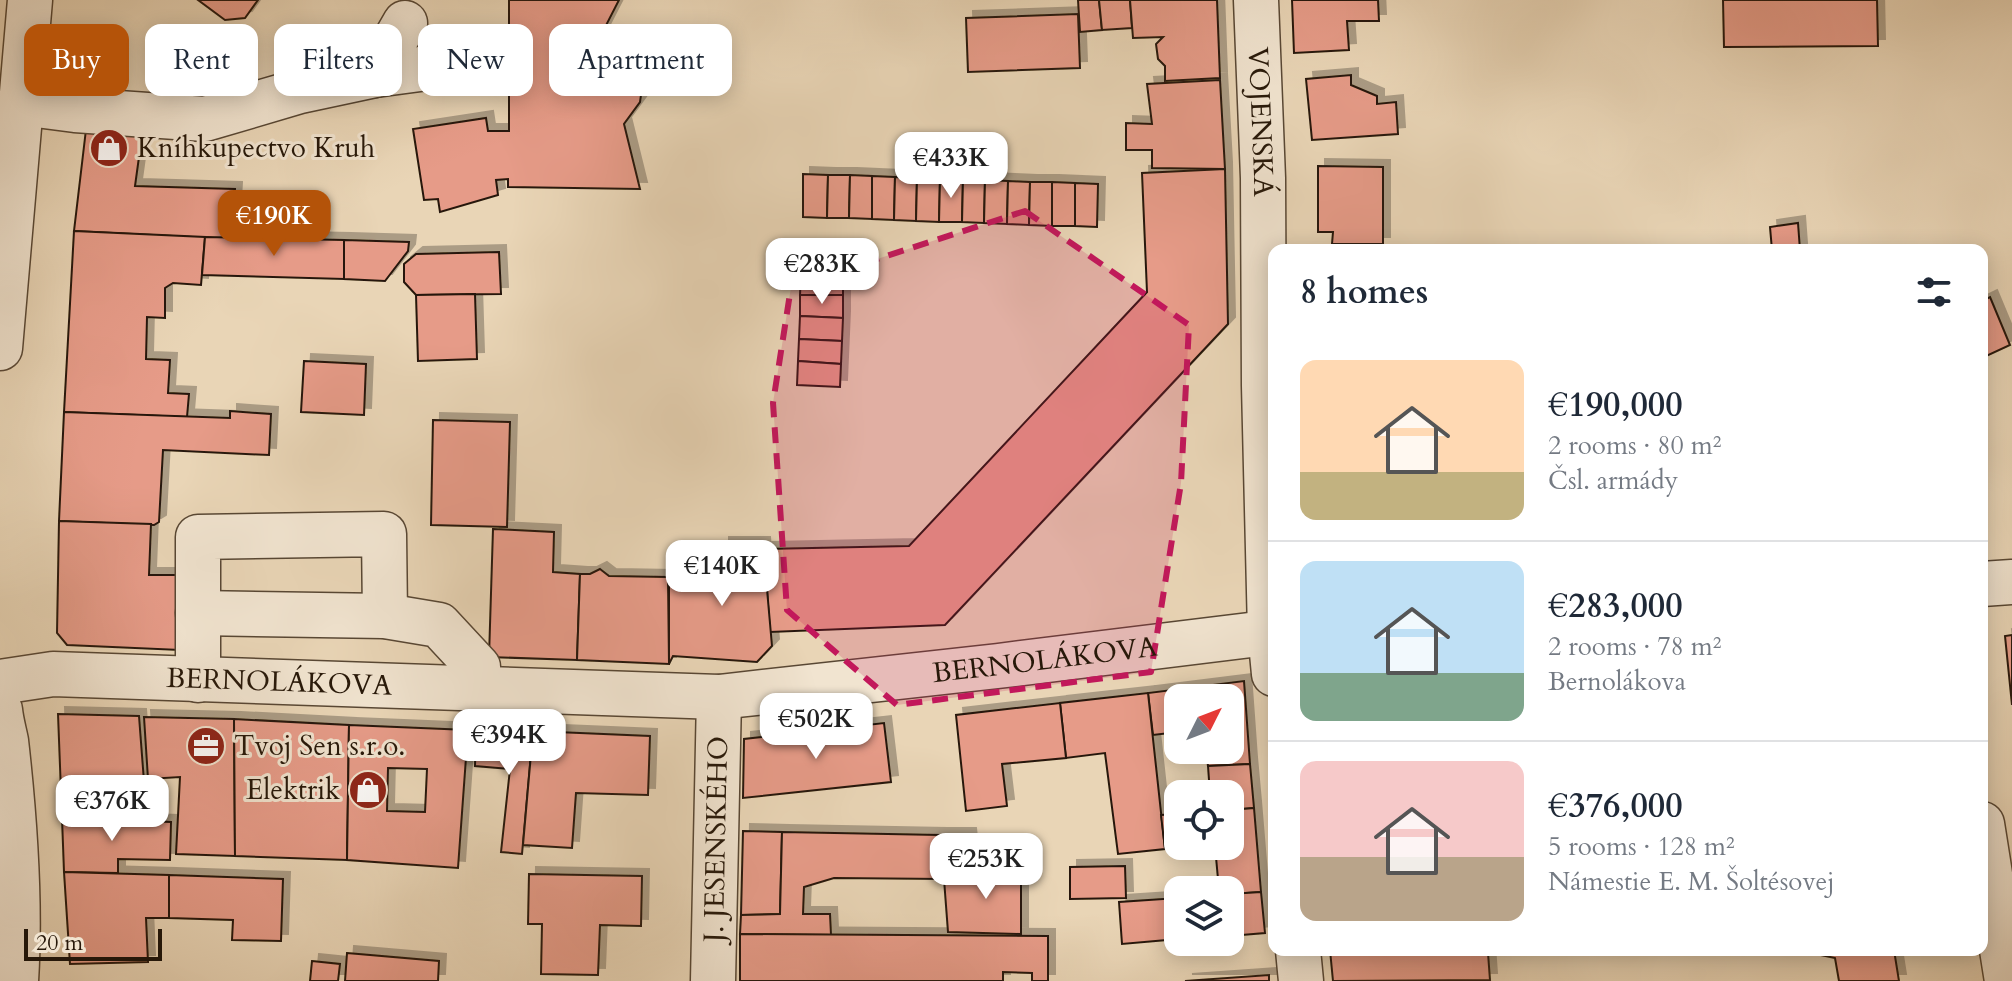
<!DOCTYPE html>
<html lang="en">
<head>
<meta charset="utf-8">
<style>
	body { margin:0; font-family:Cardo,serif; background:#f2f2f3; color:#1f2937; height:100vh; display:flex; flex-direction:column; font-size:30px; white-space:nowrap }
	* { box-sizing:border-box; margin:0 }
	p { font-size:26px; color:#747a83 }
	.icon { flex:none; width:44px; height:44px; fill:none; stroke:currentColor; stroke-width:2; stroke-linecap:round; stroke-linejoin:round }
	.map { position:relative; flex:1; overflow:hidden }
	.drawer { position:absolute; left:1268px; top:244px; width:720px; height:712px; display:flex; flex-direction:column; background:#fff; border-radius:16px; box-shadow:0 4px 20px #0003 }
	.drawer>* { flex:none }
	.top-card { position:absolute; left:24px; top:24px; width:760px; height:72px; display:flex; gap:16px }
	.needle { width:52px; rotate:48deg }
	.tools { position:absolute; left:1164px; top:684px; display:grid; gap:16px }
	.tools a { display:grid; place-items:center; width:80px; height:80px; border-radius:16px; background:#fff; box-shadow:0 4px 20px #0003; font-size:40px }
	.scale { position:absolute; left:24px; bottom:20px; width:138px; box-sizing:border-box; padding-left:8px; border:4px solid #271809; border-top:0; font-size:22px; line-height:28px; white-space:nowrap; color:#271809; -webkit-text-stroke:6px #f1e4d0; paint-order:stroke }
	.price { position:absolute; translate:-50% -68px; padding:0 18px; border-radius:16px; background:#fff; color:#222; font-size:26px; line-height:52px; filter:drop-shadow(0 2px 4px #0008) }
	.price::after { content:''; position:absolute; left:50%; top:48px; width:24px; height:18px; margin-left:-12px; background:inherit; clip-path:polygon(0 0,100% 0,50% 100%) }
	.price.selected { background:#b45309; color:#fff }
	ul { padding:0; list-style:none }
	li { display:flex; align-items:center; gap:24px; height:200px; padding:0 32px }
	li+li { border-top:2px solid #e0e1e3 }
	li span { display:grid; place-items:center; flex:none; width:224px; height:160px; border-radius:16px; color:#555 }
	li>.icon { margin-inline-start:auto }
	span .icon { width:96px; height:96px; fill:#fffc; stroke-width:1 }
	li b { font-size:34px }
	h2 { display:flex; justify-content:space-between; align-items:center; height:96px; padding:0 32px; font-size:34px }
	.tag { padding:0 28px; border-radius:16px; background:#fff; box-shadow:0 4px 20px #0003; font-size:28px; line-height:72px }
	.tag.selected { background:#b45309; color:#fff }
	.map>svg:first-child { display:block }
</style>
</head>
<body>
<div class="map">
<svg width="2012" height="981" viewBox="0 0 2012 981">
	<defs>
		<filter id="shadow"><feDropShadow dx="7" dy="-7" stdDeviation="0" flood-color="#0004"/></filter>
	</defs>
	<rect width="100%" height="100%" fill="#e9d5b6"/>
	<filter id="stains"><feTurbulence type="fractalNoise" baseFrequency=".0025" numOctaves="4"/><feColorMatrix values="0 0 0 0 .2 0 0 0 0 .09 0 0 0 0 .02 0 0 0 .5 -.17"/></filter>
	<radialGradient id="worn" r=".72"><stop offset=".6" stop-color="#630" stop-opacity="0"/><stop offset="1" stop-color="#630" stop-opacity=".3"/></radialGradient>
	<g fill="#e69b88" stroke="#271809" stroke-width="2" fill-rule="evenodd" filter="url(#shadow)">
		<polygon points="198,0 258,0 245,18 225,20"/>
		<polygon points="509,0 619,0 600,37 605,54 628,63 642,88 640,102 624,124 640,189 508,187 508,179 496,180 498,195 440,212 438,199 424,200 413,129 486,118 488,131 509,131"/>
		<polygon points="1078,0 1099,0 1102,30 1080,32"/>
		<polygon points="1099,0 1130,0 1132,28 1102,30"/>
		<polygon points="1130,0 1217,0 1220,78 1165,81 1165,66 1158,59 1156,44 1163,37 1133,38"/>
		<polygon points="1292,0 1378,0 1379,21 1347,21 1349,50 1294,53"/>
		<polygon points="1723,0 1877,0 1878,46 1724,47"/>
		<polygon points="1078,14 1080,68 968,72 966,18"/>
		<polygon points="1351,75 1351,85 1377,96 1377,104 1396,102 1398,134 1312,140 1306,79"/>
		<polygon points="1220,80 1225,169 1152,168 1152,150 1126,150 1126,123 1152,124 1147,84"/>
		<polygon points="87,121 143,128 135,186 235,189 232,239 74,231"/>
		<polygon points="1318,166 1383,167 1383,244 1332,244 1333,232 1318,232"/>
		<polygon points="1225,169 1228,324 945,625 770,632 764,549 909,546 1147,292 1142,173"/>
		<polygon points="803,174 828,175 827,218 803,217"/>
		<polygon points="828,175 850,175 849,218 827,218"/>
		<polygon points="850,175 872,176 872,219 849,218"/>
		<polygon points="872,176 895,177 894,220 872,219"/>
		<polygon points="895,177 917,178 916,221 894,220"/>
		<polygon points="917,178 940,179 939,222 916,221"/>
		<polygon points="940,179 963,179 962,222 939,222"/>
		<polygon points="963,179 985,180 984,223 962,222"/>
		<polygon points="985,180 1008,181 1007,224 984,223"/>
		<polygon points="1008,181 1030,182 1029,225 1007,224"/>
		<polygon points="1030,182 1052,182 1052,226 1029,225"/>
		<polygon points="1052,182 1075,183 1075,226 1052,226"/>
		<polygon points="1075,183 1098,184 1097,227 1075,226"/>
		<polygon points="1798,223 1800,250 1772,250 1770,227"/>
		<polygon points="74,231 205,237 201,285 173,283 165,288 165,318 147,317 146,359 170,360 168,393 189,394 187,417 64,412"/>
		<polygon points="205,237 344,240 344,279 202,275"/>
		<polygon points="344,240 409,242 408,251 385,281 344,279"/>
		<polygon points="499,252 501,294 416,295 404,282 404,264 416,254"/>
		<polygon points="801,272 843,273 843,295 800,295"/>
		<polygon points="475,294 477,359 418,361 416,295"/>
		<polygon points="800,295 843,295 843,318 800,316"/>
		<polygon points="1990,297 2010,345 1982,358 1982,301"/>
		<polygon points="800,316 843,318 842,341 799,339"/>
		<polygon points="799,339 842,341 841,364 798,361"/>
		<polygon points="304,361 366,364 364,415 301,412"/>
		<polygon points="798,361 841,364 840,387 797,385"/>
		<polygon points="230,411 271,414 269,455 163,450 159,522 154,525 59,521 64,412 230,418"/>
		<polygon points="433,420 510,422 507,527 431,525"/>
		<polygon points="59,521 151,524 149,575 181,575 180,650 67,645 57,633"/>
		<polygon points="493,529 554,532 553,572 580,574 577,660 489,657"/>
		<polygon points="722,544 763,544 772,646 757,662 673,656 669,664 669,573 706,572 710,561 722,556"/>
		<polygon points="600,569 609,576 668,577 669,664 577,660 580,574 590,574"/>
		<polygon points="2012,635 2012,705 2005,636"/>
		<polygon points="1244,681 1250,764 1208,766 1206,750 1230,750 1230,698 1178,698 1178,732 1153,735 1148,693"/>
		<polygon points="1148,693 1165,849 1118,854 1105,753 1066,758 1060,703"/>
		<polygon points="1060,703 1066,758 1002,764 1007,806 966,811 956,715"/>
		<polygon points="58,714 139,716 147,821 62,818"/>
		<polygon points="144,717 234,719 235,856 176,854 180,777 148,779"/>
		<polygon points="234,719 349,725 347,860 235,856"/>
		<polygon points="884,723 891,782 743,798 744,739"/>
		<path d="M349 725 468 730 458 868 347 860ZM388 768 427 769 425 812 387 811Z"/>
		<polygon points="476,729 533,731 522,854 501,852 510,769 475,766"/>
		<polygon points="533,731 650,736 648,795 576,793 572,848 523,845"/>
		<polygon points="1250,764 1254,808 1230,810 1230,794 1210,794 1208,766"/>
		<polygon points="1254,808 1261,892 1230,894 1230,890 1219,890 1215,846 1230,846 1230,810"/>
		<polygon points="1178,814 1178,846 1205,846 1165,849 1161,815"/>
		<polygon points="62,818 171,822 170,860 118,859 118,873 64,872"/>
		<polygon points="743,831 782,832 780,914 741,915"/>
		<polygon points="782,832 940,835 944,879 834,878 804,887 803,914 830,914 831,935 740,934 741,915 780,914"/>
		<polygon points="940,835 969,835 974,880 944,879"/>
		<polygon points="972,864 1021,866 1021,934 948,932 944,879 974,880"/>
		<polygon points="1125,866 1126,898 1070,899 1070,867"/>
		<polygon points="64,872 169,875 169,918 146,918 148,962 70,964"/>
		<polygon points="529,874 642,876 641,926 600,925 598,975 541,974 542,924 528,924"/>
		<polygon points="169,875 283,879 281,941 232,940 233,920 169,918"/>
		<polygon points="1261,892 1265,933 1230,936 1230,894"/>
		<polygon points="1178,898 1178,939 1122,944 1119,902"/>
		<polygon points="740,934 1048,936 1048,981 1032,981 1032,973 1003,972 1003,981 740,981"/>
		<polygon points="1330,950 1503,950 1503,952 1488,953 1490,980 1333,981"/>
		<polygon points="1816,950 1894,950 1899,981 1839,981 1835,958 1821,955"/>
		<polygon points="347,953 439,961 438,981 345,981"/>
		<polygon points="312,961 340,964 338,981 310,981"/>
		<polygon points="1269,975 1269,981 1185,981"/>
	</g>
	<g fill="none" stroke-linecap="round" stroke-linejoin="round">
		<g stroke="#584734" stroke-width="47">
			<g id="minor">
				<path id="s1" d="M1256 0 1263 178 1264 386 1270 632 1274 674"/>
				<polyline points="375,75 405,23"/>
				<polyline points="21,103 75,110 205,119 300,91 375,75 472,62"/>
				<polyline points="0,348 30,0"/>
				<polyline points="1982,584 2012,582"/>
				<polyline points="198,613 385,616 439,625 478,667 477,687"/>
				<polyline points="198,680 198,537 384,534 385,616"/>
				<path id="s2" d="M0 682 53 674 719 697 998 666 1274 632"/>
				<path d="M0 710C1 721 4 731 6 741 15 820 21 901 16 981"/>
				<polyline points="1982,824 2007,981"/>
				<polyline points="1298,950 1301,981"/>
				<path id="s3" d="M713 981 719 697"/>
			</g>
		</g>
		<use href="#minor" stroke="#f1e4d0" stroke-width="44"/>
	</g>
	<path fill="#c2185b" fill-opacity="0.2" stroke="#c2185b" stroke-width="6" stroke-dasharray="16 10" stroke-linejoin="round" d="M1025 211 1189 325 1181 483 1151 672 897 705 787 610 773 403 791 287Z"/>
	<defs>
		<g id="shop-disc" transform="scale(2)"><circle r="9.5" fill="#8f2418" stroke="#f1e4d0"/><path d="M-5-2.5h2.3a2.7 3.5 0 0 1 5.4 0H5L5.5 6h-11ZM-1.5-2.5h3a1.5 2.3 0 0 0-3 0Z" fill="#fff"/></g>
		<g id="office-disc" transform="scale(2)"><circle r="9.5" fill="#8f2418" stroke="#f1e4d0"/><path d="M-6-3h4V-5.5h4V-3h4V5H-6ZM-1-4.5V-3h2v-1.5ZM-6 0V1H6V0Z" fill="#fff"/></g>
	</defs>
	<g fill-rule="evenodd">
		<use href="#shop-disc" x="109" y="148"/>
		<use href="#office-disc" x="206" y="746"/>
		<use href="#shop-disc" x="368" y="790"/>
	</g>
	<g text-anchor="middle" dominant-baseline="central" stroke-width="6" stroke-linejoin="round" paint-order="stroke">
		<g font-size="28" fill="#271809" stroke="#f1e4d0">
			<text stroke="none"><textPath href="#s1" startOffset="122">VOJENSKÁ</textPath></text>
			<text stroke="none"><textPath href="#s2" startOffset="1048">BERNOLÁKOVA</textPath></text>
			<text stroke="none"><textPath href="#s2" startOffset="280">BERNOLÁKOVA</textPath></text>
			<text stroke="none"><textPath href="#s3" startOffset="142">J. JESENSKÉHO</textPath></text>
		</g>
		<g font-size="28" fill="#271809" stroke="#f1e4d0" text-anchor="start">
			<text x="137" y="148">Kníhkupectvo Kruh</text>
			<text x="234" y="746">Tvoj Sen s.r.o.</text>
			<text x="340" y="790" text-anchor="end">Elektrik</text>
		</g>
	</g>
	<rect width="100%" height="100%" filter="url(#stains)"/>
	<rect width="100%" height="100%" fill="url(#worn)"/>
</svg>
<div class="tools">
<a><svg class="needle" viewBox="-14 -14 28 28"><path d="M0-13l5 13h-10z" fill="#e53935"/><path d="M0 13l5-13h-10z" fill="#747a83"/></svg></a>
<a><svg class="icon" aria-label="locate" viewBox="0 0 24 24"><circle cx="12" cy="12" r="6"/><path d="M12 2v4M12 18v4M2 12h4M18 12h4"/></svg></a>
<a><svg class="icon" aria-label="layers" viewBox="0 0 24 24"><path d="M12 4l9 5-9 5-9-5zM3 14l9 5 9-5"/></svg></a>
</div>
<div class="scale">20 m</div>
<b class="price" style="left:951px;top:200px">€433K</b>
<b class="price selected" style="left:274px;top:258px">€190K</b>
<b class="price" style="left:822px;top:306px">€283K</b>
<b class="price" style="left:722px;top:608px">€140K</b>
<b class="price" style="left:816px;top:761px">€502K</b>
<b class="price" style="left:509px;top:777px">€394K</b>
<b class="price" style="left:112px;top:843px">€376K</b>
<b class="price" style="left:986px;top:901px">€253K</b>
<div class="top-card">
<a class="tag selected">Buy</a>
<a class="tag">Rent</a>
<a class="tag">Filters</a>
<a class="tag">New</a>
<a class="tag">Apartment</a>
</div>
<section class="drawer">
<h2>8 homes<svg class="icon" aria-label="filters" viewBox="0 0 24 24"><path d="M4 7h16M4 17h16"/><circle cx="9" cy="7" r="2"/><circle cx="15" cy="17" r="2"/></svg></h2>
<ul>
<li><span style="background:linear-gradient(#ffd9b3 70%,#c2b280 0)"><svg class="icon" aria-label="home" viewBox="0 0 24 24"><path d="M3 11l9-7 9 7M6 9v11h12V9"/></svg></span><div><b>€190,000</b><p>2 rooms · 80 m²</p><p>Čsl. armády</p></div></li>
<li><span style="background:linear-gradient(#bfe0f5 70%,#7fa58c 0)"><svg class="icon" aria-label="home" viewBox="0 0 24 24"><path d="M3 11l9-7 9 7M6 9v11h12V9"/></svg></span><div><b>€283,000</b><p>2 rooms · 78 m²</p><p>Bernolákova</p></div></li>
<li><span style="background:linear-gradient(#f6c9c9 60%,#b9a48a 0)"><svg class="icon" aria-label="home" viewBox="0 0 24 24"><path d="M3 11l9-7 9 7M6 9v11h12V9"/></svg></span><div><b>€376,000</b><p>5 rooms · 128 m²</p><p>Námestie E. M. Šoltésovej</p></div></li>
</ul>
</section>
</div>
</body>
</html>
